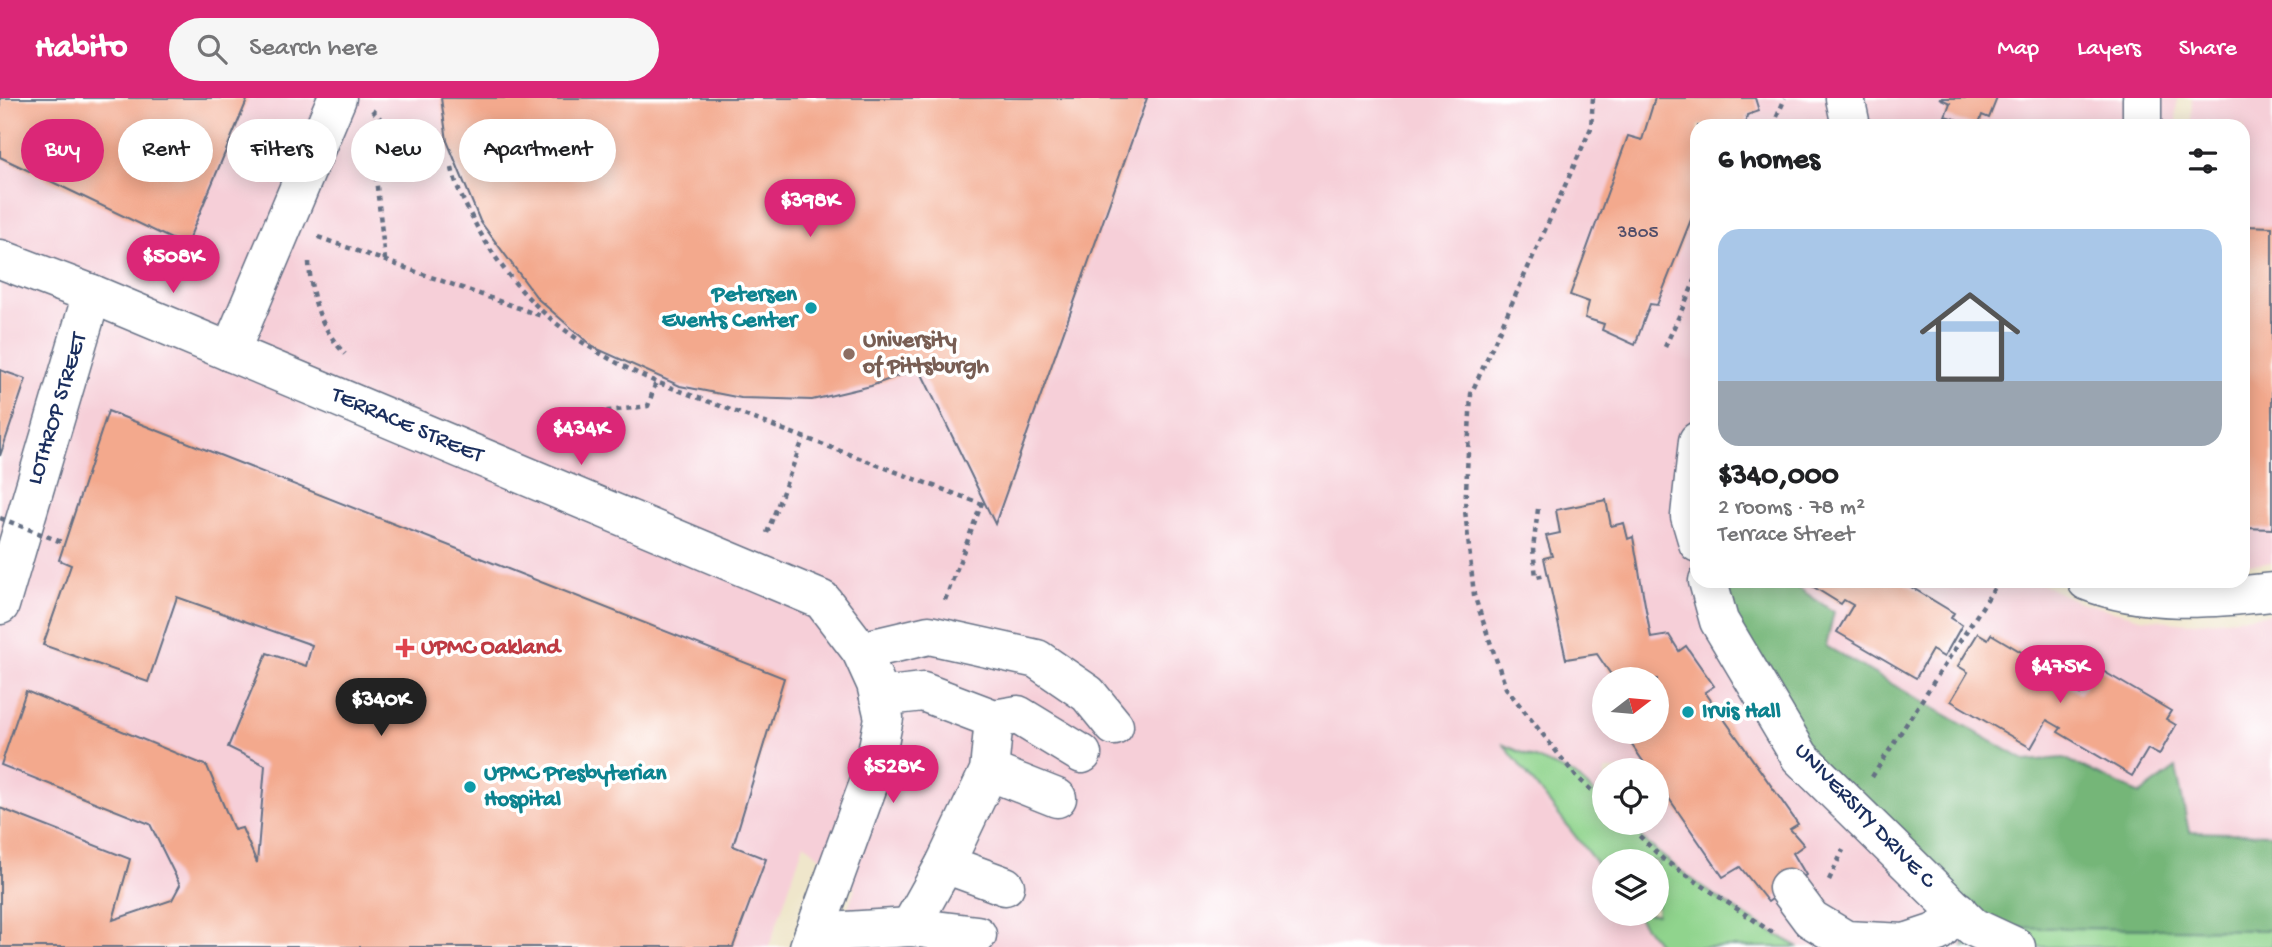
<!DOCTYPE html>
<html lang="en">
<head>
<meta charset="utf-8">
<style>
	body { margin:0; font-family:"Gochi Hand",sans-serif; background:#f6f6f6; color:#202124; height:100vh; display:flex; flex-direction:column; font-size:26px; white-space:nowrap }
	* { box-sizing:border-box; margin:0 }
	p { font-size:23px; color:#757577 }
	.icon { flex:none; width:38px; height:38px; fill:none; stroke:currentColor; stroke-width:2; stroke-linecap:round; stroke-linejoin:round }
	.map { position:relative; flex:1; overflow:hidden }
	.drawer { position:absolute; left:1690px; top:21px; width:560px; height:469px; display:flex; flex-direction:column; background:#fff; border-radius:21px; box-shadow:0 4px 18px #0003 }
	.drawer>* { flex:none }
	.guide { position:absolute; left:21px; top:21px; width:665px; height:63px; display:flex; gap:14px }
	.needle { width:46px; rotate:74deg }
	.tools { position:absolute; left:1592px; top:569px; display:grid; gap:14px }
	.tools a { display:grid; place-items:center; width:77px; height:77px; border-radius:50%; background:#fff; box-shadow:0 4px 18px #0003; font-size:35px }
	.price { position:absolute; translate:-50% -60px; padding:0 16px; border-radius:24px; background:#db2777; color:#fff; font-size:23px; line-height:46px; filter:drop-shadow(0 2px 4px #0008) }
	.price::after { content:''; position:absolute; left:50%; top:42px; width:21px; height:16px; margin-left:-10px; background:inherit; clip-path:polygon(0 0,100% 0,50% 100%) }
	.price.on { background:#222; color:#fff }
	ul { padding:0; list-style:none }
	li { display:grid; align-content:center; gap:14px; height:371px; padding:0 28px }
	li+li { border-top:2px solid #e0e0e0 }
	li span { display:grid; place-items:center; height:217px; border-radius:21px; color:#555 }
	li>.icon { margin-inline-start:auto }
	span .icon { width:126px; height:126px; fill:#fffc; stroke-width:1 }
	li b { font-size:30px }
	h2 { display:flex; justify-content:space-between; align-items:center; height:84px; padding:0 28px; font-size:30px }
	.pill { padding:0 24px; border-radius:32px; background:#fff; box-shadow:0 4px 18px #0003; font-size:24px; line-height:63px }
	.pill.on { background:#db2777; color:#fff }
	header { display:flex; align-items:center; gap:42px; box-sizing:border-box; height:98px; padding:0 35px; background:#db2777; color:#fff }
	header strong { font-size:33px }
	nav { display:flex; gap:38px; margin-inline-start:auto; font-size:24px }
	.search { width:490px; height:63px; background:#f6f6f6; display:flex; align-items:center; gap:18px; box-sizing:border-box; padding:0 24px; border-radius:38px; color:#757577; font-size:26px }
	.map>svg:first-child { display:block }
</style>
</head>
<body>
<header>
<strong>Habito</strong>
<div class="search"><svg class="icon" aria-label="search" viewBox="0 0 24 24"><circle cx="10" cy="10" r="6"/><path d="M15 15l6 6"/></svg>Search here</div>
<nav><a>Map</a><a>Layers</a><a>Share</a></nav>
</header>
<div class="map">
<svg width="2272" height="849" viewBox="0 0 2272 849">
	<rect width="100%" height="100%" fill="#fff"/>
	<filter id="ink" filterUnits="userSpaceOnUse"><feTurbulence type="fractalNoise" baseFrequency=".0143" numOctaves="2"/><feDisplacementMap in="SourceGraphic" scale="14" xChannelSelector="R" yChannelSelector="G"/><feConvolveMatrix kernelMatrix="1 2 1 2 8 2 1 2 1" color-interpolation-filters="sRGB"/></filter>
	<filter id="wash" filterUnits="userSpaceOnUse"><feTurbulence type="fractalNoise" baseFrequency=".00686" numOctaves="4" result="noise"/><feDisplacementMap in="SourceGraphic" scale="28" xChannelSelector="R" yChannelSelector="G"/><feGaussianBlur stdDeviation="1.57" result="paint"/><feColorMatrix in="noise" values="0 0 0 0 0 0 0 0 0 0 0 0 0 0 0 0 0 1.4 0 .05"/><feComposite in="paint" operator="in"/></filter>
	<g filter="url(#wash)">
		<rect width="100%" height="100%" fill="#efe6cb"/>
		<g fill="#f6cfd8" fill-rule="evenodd">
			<path d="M0 0H2177L2176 28H1698V483H2035L2077 503 2140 520 2187 525 2272 516V849H835L855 790 804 745 769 849H0ZM1605 581H1657V634H1605ZM1605 672H1657V724H1605ZM1605 763H1657V816H1605Z"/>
			<polygon points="2192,0 2272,0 2272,465 2244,466 2244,28 2191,28"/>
		</g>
		<g fill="#90d48d" stroke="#568276" stroke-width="2">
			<path d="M1504 647 1575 677 1605 705V724L1625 725C1677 774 1735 815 1799 849H1661L1635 816H1657V763H1605V776Z"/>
			<polygon points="1973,829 2272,832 2272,849 1963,849"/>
		</g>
		<polygon fill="#74b678" stroke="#48726b" stroke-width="2" points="1708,483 1788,483 1834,514 1826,548 2026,663 2064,660 2140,696 2176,670 2189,734 2272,736 2272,832 1973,829 1800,659"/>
		<g id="blocks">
			<g fill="#f3a98d">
				<polygon points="0,0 248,0 186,148 0,59"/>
				<polygon points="441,0 1147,0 995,426 919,270 871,288 812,302 741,300 680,288 593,249 538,201 480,123 447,43"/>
				<polygon points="1655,0 1755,0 1759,13 1747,17 1745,28 1698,28 1698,104 1657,207 1650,206 1635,247 1602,232 1604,226 1585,220 1589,204 1570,197 1628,38 1642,42"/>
				<polygon points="1939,0 1997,0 1989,20 1982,17 1978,28 1945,18 1950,5"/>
				<polygon points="2244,128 2272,129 2272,431 2244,430"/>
				<polygon points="0,272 26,281 0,358"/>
				<polygon points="108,313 784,580 733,748 766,761 733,849 0,849 0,710 130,761 113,822 172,802 180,787 150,726 1,667 26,593 207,668 234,732 242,730 257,765 265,667 228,649 267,555 306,568 312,547 177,499 148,584 43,547 71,467 59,462"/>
				<polygon points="1606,402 1611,428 1624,425 1628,441 1633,439 1651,540 1669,537 1679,553 1686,548 1714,588 1705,594 1798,726 1790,731 1804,747 1793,755 1806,777 1768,804 1740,769 1723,779 1657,683 1657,672 1649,672 1623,634 1657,634 1657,581 1614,581 1597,556 1566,561 1544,460 1552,458 1546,438 1560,435 1556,412"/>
				<polygon points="1804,483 1901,483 1954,515 1951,520 1962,527 1944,559 1932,552 1916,580 1837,534 1853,507 1844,502 1841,506"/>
				<polygon points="1978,535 1988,541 1991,536 2070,583 2067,588 2080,596 2096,569 2171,613 2166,621 2176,627 2159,657 2148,651 2132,678 2058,634 2061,630 2047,622 2031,650 1951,603 1968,574 1958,568"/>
			</g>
		</g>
	</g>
	<g filter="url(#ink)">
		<use href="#blocks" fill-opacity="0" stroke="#656f84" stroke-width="2"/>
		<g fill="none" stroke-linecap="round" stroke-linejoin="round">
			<g stroke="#656f84" stroke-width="41">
				<g id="minor">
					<polyline points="1845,0 1851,28"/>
					<polyline points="2142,28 2142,0"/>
					<polyline points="0,161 92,196 822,502 861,553 876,586 884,620 873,674 809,849"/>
					<polyline points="230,254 337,0"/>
					<polyline points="1698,343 1690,418 1698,445"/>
					<polyline points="1708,483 1719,523 1800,659 1973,829 2016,849"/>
					<path d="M2087 483C2144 506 2212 501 2272 494"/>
					<polyline points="0,507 92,196"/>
					<polyline points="861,553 929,537 1037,561 1088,596 1114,628"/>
					<polyline points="879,599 923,594 994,621 1018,617 1082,656"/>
					<polyline points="989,673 1057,700"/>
					<polyline points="945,766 1005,788"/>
					<polyline points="1788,790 1811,821 1846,842 1905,845 1938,834 1958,813"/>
					<polyline points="910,829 945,766 989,673 994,621"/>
					<polyline points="814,835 910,829 977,837"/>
				</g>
			</g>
			<g stroke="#656f84" stroke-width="4.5" stroke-dasharray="5 5" stroke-linecap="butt">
				<polyline points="1593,0 1591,30 1471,296 1465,412 1474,497 1506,590 1575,677 1605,705"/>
				<polyline points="372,12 380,20 373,52 385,162"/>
				<polyline points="1773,28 1785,0"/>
				<path d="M452 70C456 90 467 110 477 129 521 208 575 247 656 284L982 406"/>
				<polyline points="318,139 544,219"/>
				<path d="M309 164C311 201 320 229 345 256"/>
				<polyline points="1665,249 1698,176"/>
				<polyline points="547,321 648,308 656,284"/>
				<polyline points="1538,411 1533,451 1536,479 1547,477"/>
				<polyline points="767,435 804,339"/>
				<polyline points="945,502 983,402"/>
				<polyline points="1872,679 1999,483"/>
				<polyline points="1625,724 1664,762 1773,835"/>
				<polyline points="1829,782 1843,752"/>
			</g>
			<use href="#minor" stroke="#fff" stroke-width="38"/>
			<polyline stroke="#656f84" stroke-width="4.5" stroke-dasharray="5 5" stroke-linecap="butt" points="0,420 64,445"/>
		</g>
	</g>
	<g fill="#0f9aa8" stroke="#fff" stroke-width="2.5">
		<circle cx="811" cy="210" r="7"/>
		<circle cx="1688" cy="614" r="7"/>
		<circle cx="470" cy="689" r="7"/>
	</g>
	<circle fill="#8d6e63" stroke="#fff" stroke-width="2.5" cx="849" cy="256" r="7"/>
	<path fill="#e0444e" stroke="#fff" stroke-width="2.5" d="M401.5 539.5h7v7h7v7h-7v7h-7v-7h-7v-7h7z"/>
	<g text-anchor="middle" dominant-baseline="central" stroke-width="7" stroke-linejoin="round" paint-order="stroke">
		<g font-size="19" fill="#514e6a">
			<text x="1638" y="135">3805</text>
		</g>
		<g font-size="23" font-weight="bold" fill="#0d838f" stroke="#fff" text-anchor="start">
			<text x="797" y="197" text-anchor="end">Petersen<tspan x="797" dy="26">Events Center</tspan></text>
			<text x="1702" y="614">Irvis Hall</text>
			<text x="484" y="676">UPMC Presbyterian<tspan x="484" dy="26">Hospital</tspan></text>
		</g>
		<g font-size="23" font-weight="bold" fill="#785e54" stroke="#fff" text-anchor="start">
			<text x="863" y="243">University<tspan x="863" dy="26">of Pittsburgh</tspan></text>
		</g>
		<g font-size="23" fill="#1b2f5e" stroke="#fff">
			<text transform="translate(58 311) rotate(-73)">LOTHROP STREET</text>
			<text transform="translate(407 328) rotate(23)">TERRACE STREET</text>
			<text transform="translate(1864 718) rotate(46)">UNIVERSITY DRIVE C</text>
		</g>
		<g font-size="23" font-weight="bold" fill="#be3a42" stroke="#fff" text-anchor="start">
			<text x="421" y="550">UPMC Oakland</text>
		</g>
	</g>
</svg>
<div class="tools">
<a><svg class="needle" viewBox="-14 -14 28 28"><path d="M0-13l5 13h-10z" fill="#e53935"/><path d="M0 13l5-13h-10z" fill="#757577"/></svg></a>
<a><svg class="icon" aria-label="locate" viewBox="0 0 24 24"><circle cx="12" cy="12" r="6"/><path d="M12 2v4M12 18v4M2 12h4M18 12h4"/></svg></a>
<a><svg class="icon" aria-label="layers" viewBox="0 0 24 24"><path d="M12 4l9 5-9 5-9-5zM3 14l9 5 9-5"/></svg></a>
</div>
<b class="price" style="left:810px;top:141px">$398K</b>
<b class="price" style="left:173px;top:197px">$508K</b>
<b class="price" style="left:581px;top:369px">$434K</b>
<b class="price" style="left:2060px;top:607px">$475K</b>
<b class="price on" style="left:381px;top:640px">$340K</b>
<b class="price" style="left:893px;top:707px">$528K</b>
<div class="guide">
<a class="pill on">Buy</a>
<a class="pill">Rent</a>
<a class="pill">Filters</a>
<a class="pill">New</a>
<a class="pill">Apartment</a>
</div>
<section class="drawer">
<h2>6 homes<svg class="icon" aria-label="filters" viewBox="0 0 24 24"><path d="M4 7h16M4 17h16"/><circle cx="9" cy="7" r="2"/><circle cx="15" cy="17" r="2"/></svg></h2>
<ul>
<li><span style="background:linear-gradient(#a9c7e8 70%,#9aa5b1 0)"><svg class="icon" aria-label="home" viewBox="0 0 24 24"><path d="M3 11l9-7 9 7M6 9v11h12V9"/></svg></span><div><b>$340,000</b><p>2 rooms · 78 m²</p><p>Terrace Street</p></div></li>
</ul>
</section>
</div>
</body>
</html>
